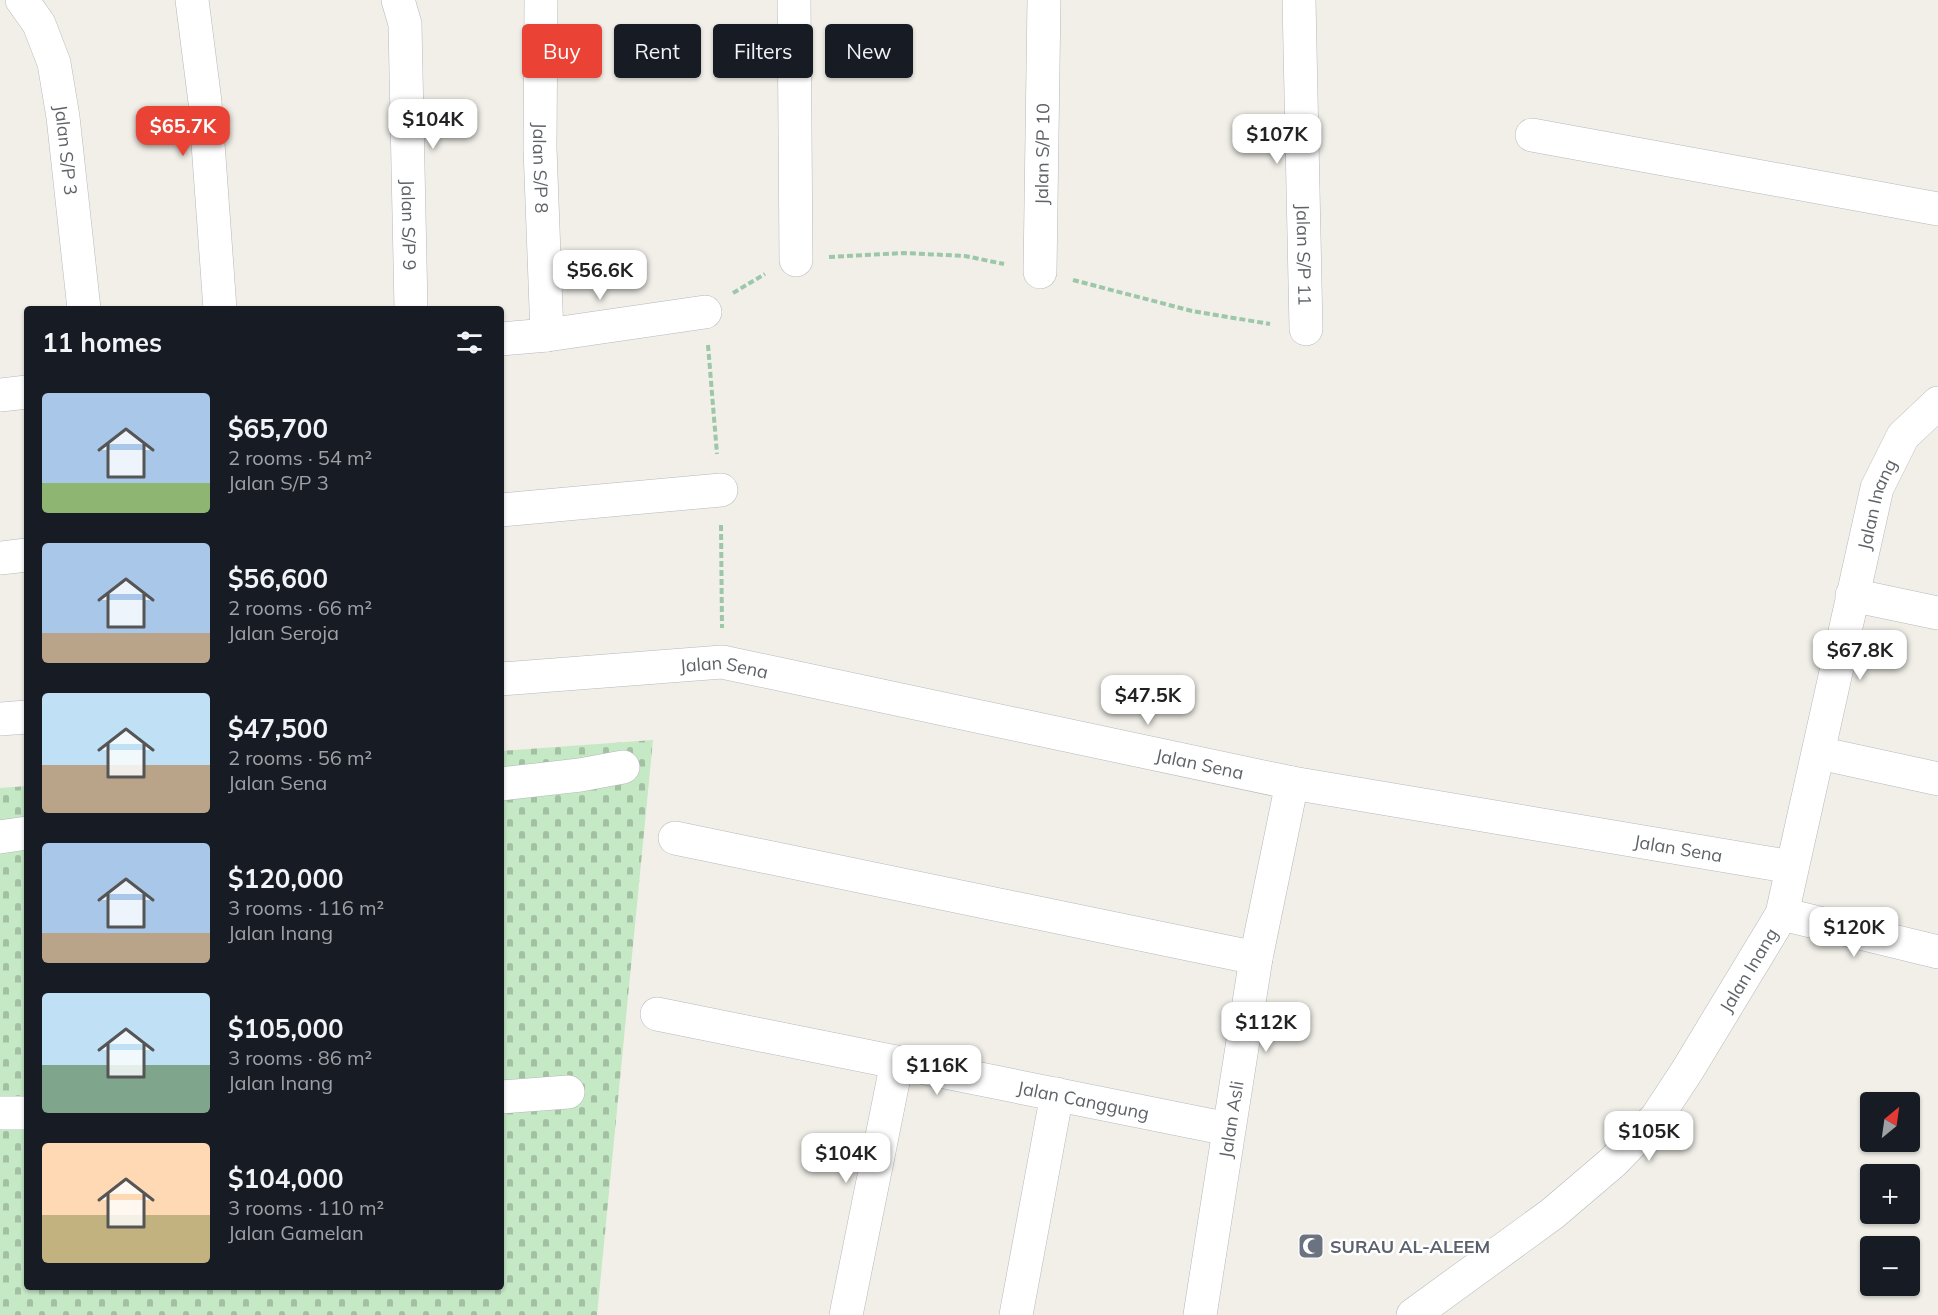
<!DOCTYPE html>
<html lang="en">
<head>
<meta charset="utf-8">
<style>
	body { margin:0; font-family:Mulish,sans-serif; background:#20242c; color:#f1f3f6; height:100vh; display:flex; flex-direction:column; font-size:22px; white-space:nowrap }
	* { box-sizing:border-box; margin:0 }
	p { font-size:20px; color:#9ea1a6 }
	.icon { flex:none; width:33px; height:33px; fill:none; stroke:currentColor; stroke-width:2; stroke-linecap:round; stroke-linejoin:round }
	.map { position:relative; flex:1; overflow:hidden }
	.details { position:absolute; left:24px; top:306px; width:480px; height:984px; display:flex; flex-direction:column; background:#171b24; border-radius:6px; box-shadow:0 2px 4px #0004 }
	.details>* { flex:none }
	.top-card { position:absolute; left:522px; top:24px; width:570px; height:54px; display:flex; gap:12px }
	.needle { width:39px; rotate:29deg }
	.fabs { position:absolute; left:1860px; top:1092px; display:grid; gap:12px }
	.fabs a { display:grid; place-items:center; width:60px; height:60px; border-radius:6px; background:#171b24; box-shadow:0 2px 4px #0004; font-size:30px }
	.price { position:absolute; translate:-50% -51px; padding:0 14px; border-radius:12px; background:#fff; color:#222; font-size:20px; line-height:39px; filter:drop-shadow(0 2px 3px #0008) }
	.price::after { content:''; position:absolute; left:50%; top:36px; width:18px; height:14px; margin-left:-9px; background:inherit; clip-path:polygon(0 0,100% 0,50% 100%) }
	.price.on { background:#ea4335; color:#fff }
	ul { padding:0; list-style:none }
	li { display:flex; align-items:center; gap:18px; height:150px; padding:0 18px }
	li span { display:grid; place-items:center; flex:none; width:168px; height:120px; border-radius:6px; color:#555 }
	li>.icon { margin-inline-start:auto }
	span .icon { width:72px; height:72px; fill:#fffc; stroke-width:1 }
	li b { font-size:26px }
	h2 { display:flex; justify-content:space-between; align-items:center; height:72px; padding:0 18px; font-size:26px }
	.tag { padding:0 21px; border-radius:6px; background:#171b24; box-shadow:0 2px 4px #0004; font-size:21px; line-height:54px }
	.tag.on { background:#ea4335; color:#fff }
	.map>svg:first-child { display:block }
</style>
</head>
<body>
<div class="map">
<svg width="1938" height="1315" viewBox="0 0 1938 1315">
	<defs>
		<pattern id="cemetery-stones" width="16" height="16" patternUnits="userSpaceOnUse" patternTransform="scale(1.5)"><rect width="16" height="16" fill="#c5e8c5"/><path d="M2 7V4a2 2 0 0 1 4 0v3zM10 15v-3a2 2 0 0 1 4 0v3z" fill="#a3c0a4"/></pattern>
	</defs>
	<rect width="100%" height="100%" fill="#f1efe8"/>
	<polygon fill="url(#cemetery-stones)" points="653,740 597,1315 0,1315 0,788 27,786 27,1287 501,1287 501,751"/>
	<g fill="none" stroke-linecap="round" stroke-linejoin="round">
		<g stroke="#b5b8bc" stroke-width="34">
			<g id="minor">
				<path id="s1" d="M22 0 39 24 54 63 63 117 84 309"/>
				<polyline points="192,0 205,102 220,309"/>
				<path id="s2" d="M398 0 405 24 411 309"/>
				<path id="s3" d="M541 0 540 148 547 335"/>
				<polyline points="794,0 796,260"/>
				<path id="s4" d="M1299 0 1306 329"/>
				<polyline points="1532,135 1938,209"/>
				<path id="s5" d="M1040 272 1044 0"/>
				<polyline points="501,339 547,335 705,312"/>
				<polyline points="0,395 27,392"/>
				<polyline points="501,510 721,490"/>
				<polyline points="0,558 27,555"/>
				<polyline points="1852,595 1938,613"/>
				<path id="s6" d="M501 679 722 662 1292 783 1792 867"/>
				<polyline points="0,719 27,717"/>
				<polyline points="1819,753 1938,779"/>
				<polyline points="501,784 580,775 623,767"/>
				<polyline points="0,837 27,833"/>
				<polyline points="675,838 1256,958"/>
				<polyline points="1782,914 1938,952"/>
				<path id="s7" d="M657 1014 1228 1129"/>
				<polyline points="501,1097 568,1092"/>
				<polyline points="0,1113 27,1113"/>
				<polyline points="846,1315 897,1062"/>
				<polyline points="1016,1315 1057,1094"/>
				<path id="s8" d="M1200 1315 1256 958 1292 783"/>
				<path id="s9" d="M1413 1315 1552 1214 1613 1162 1656 1118 1687 1071 1782 914 1877 488 1903 436 1938 403"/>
			</g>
		</g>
		<g stroke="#9cc7a9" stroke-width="4" stroke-dasharray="6 3" stroke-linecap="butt">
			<polyline points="829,257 904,253 965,256 1004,264"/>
			<polyline points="1073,280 1192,311 1270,324"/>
			<polyline points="733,293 765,274"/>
			<polyline points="708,345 717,454"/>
			<polyline points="721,525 722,628"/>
		</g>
		<use href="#minor" stroke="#fff" stroke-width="33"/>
	</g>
	<defs>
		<g id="mosque-square" transform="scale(1.35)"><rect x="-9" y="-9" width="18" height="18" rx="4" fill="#6b7280" stroke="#fff"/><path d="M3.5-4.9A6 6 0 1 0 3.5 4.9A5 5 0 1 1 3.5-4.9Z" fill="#fff"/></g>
	</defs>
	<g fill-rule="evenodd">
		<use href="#mosque-square" x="1311" y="1246"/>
	</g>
	<g text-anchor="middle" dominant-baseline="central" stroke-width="5" stroke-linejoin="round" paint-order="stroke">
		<g font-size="18" fill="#5f6368" stroke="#fff">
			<text stroke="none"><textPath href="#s1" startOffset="159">Jalan S/P 3</textPath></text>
			<text stroke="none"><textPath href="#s5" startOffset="118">Jalan S/P 10</textPath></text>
			<text stroke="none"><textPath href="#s3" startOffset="168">Jalan S/P 8</textPath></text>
			<text stroke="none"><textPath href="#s2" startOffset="226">Jalan S/P 9</textPath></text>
			<text stroke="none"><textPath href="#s4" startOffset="255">Jalan S/P 11</textPath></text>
			<text stroke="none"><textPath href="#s9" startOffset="974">Jalan Inang</textPath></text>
			<text stroke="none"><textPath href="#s6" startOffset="224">Jalan Sena</textPath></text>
			<text stroke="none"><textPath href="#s6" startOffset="710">Jalan Sena</textPath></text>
			<text stroke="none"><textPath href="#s6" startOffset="1196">Jalan Sena</textPath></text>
			<text stroke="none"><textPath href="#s9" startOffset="488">Jalan Inang</textPath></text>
			<text stroke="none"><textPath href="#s7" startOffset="435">Jalan Canggung</textPath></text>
			<text stroke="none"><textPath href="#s8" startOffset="198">Jalan Asli</textPath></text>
		</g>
		<g font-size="18" font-weight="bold" fill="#5b616d" stroke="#fff" text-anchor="start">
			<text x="1330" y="1246">SURAU AL-ALEEM</text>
		</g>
	</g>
</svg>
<div class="fabs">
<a><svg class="needle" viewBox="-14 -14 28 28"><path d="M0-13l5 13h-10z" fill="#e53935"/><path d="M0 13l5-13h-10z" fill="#9ea1a6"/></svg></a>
<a>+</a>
<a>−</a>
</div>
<b class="price" style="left:433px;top:150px">$104K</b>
<b class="price on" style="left:183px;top:157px">$65.7K</b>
<b class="price" style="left:1277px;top:165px">$107K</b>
<b class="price" style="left:600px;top:301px">$56.6K</b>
<b class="price" style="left:1860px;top:681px">$67.8K</b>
<b class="price" style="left:1148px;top:726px">$47.5K</b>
<b class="price" style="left:1854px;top:958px">$120K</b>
<b class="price" style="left:1266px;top:1053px">$112K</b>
<b class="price" style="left:937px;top:1096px">$116K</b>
<b class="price" style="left:1649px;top:1162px">$105K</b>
<b class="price" style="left:846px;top:1184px">$104K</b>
<div class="top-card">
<a class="tag on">Buy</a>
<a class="tag">Rent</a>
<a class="tag">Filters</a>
<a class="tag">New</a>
</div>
<section class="details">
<h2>11 homes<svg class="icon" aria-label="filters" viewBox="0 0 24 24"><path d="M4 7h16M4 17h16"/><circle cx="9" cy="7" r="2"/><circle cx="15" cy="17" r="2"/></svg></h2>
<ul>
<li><span style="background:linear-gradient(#a9c7e8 75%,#8fb573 0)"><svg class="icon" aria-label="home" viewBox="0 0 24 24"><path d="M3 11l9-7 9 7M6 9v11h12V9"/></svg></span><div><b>$65,700</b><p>2 rooms · 54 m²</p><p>Jalan S/P 3</p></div></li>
<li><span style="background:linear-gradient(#a9c7e8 75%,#b9a48a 0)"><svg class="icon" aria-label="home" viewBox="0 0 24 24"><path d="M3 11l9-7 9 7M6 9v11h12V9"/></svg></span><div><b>$56,600</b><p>2 rooms · 66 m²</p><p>Jalan Seroja</p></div></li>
<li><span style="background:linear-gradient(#bfe0f5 60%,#b9a48a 0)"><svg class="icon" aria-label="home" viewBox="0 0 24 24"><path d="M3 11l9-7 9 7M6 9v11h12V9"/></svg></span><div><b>$47,500</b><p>2 rooms · 56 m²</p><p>Jalan Sena</p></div></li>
<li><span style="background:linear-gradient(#a9c7e8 75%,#b9a48a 0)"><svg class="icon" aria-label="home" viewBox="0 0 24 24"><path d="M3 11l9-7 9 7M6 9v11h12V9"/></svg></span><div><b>$120,000</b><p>3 rooms · 116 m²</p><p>Jalan Inang</p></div></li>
<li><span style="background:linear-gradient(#bfe0f5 60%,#7fa58c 0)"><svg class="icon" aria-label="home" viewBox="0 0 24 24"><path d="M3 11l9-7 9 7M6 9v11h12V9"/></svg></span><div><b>$105,000</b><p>3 rooms · 86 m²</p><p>Jalan Inang</p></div></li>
<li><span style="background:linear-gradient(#ffd9b3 60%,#c2b280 0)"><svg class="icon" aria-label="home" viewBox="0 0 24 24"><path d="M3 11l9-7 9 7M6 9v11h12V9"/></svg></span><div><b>$104,000</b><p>3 rooms · 110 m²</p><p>Jalan Gamelan</p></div></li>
</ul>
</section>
</div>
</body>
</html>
